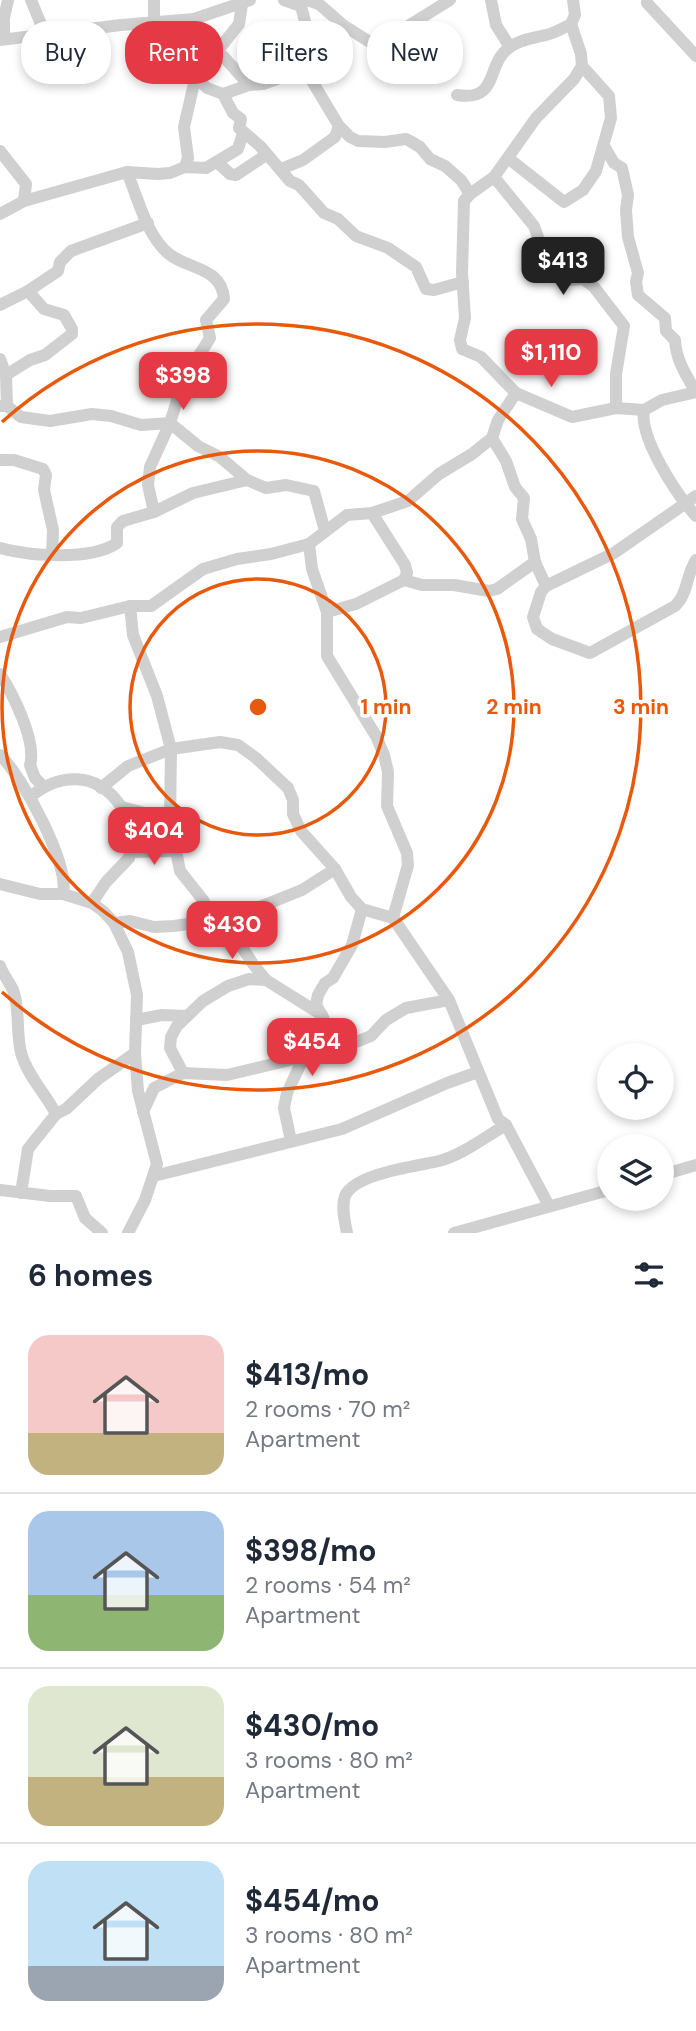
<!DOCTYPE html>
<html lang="en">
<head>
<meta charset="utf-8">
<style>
	body { margin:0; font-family:"DM Sans",sans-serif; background:#f6f6f7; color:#1f2937; height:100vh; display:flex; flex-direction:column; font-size:26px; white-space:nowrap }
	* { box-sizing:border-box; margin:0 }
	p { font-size:23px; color:#747a83 }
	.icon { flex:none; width:38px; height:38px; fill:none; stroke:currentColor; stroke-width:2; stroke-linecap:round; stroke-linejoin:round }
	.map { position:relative; height:1233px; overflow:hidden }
	.sheet { display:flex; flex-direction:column; background:#fff; flex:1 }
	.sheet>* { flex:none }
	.guide { position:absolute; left:21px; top:21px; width:654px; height:63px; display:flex; gap:14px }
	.tools { position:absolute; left:597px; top:1043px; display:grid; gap:14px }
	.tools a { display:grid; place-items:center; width:77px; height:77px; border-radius:50%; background:#fff; box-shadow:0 4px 10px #0003; font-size:35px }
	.price { position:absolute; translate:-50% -60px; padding:0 16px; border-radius:14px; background:#e63946; color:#fff; font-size:23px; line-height:46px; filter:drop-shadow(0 2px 4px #0008) }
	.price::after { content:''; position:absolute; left:50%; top:42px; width:21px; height:16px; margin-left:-10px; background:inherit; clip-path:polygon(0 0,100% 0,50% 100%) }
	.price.current { background:#222; color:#fff }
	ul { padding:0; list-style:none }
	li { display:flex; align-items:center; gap:21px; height:175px; padding:0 28px }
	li+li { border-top:2px solid #e0e1e3 }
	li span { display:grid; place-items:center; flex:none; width:196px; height:140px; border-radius:21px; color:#555 }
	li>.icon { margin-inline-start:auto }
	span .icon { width:84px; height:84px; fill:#fffc; stroke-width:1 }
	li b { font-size:30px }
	h2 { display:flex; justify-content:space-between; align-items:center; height:84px; padding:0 28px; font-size:30px }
	.chip { padding:0 24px; border-radius:28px; background:#fff; box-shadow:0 4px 10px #0003; font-size:24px; line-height:63px }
	.chip.current { background:#e63946; color:#fff }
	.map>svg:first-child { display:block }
</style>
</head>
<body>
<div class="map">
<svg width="696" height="1233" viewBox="0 0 696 1233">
	<rect width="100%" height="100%" fill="#fff"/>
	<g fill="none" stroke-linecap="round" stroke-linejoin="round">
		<g stroke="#d0d0d0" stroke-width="12">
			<polyline points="31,0 45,34"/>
			<polyline points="154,0 154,23 181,63 207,88 223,94 233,113 241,119 239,128 260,146 290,181 299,185 324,213 338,219 356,236 388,248 416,267 426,289 434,290 463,282"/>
			<polyline points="284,0 301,6"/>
			<polyline points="305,0 301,6 309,37 309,76 339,126 350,137 358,141 385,142 406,139 410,141 420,147 430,159 445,166 461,180 470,194"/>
			<polyline points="307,0 319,4 343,25 376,46 450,0"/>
			<polyline points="491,0 496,25 510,47"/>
			<polyline points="647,3 696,56"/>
			<polyline points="194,19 197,30 216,49"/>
			<polyline points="571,24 581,54 582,66 574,79 536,118 494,177 470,194 464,201 462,273 465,318 460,340 462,349 481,357 516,393 572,417 616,408 644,410"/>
			<polyline points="4,38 4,18 8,0"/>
			<polyline points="0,40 121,25 194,19 250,0"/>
			<polyline points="209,59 223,56 249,85"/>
			<polyline points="223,94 249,85 263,84 291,74 300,73 309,76"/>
			<path d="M457 95C500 102 485 64 510 47 521 39 534 38 546 35 555 33 563 28 571 24L575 15 573 0"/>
			<path d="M604 146 614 163 622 168 628 195 626 210 628 237 638 273 636 282 638 295 665 318 666 331 675 340C676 360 686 375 696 392"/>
			<polyline points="0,151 26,184 24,201"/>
			<polyline points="508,158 564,202 583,190 596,171 611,118 609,96 582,66"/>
			<polyline points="217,162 230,174 236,175 266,155"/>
			<polyline points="185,167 188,158 184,127 195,79 239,24 242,4"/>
			<polyline points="281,169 303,160 335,137 339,126"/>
			<path d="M127 172C138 198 146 235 169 254 187 269 222 267 224 299L206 320 210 338 183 381 170 423 150 467 148 485 154 512"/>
			<polyline points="494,177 534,226 545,257 561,278 568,280 583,279 594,287 624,326 616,374 616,408"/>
			<polyline points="0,214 24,201 127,172 158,174 170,173 185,167 206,168 238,149 243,133"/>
			<polyline points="0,305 28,291 58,271 60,262 71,251 148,223"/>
			<polyline points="0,359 6,375 7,406"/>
			<polyline points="6,375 30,360 45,355 72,334 72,329 64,315 44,309 28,291"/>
			<path d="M696 392 662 400 644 410C639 438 677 495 696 516"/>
			<polyline points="0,406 7,406 21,417 50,421 92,414 111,416 141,425 170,423 198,446 220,457 247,480 266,488 286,485 314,491 325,531"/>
			<polyline points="492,438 506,461 515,487 524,498 522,519 531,539 535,562 546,586"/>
			<polyline points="0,460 14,460 43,469 46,475 44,490 53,530 52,554"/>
			<path d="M696 496 614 553 546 586 541 592 533 617 537 629 552 639 590 653 675 606C688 594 686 575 696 560"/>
			<polyline points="372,513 405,565 407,573 404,580 422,585 454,585 489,591 497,589 535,562"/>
			<polyline points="309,544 312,569 327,612 327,656 376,736 384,755 388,772 387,806 407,853 408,865 393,918"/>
			<path d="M0 548C30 556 91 561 117 543V527L123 521 154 512 193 493 247 480"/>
			<polyline points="130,606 133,635 157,696 171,749 170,820 180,871 203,900 210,914 225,921 302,890 335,869"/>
			<polyline points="327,612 356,604 404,580"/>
			<polyline points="0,637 67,617 81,618 130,606 151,606 203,569 237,559 271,554 309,544 347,515 372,513 408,501 439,474 472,454 492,438 498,420 516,393"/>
			<path d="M0 674C13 694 37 742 30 765L35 778 43 786"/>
			<path d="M0 755C22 776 70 864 63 894"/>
			<polyline points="101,788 128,766 171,749 220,742 238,745 256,758 288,788 293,800 293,814 301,831 335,869 351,897 362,909 393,918 449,1000 498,1119 506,1125 549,1206"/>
			<path d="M30 797C59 773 96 771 120 805 124 811 123 820 124 826 127 838 133 845 129 858L106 882 92 903"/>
			<polyline points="122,807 170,820"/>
			<polyline points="131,852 176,851"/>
			<polyline points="0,884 40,894 63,894 92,903 103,911 114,923 128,952 137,995 135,1053 138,1091 157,1164 145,1200 128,1233"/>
			<polyline points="225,921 253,964 266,980"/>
			<polyline points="114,923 130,921 154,927 174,926 188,924 210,914"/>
			<path d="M0 966C3 974 9 982 13 990 21 1011 15 1035 22 1056 29 1078 46 1094 56 1114"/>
			<polyline points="322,1015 316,1005 318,995 325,983 333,978 352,945 362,909"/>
			<polyline points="136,1020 162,1015 187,1016"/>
			<polyline points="183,1073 170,1048 171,1037 177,1026 203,1001 228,986 249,979 266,980 322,1015 333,1041"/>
			<polyline points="143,1112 154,1088 183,1073 227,1075 294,1059 302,1061"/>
			<polyline points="291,1141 284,1108 287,1093 302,1061 333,1041 356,1042 371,1036 386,1020 406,1008 449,1000"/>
			<polyline points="662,1175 696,1165"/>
			<polyline points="154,1176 342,1129 447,1083 478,1072"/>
			<polyline points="0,1190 50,1196 76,1196 85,1218 102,1233"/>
			<polyline points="21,1193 28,1149 56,1114 66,1109 98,1079 135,1053"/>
			<path d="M347 1233C345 1222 341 1207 345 1196 355 1173 418 1166 439 1161 462 1155 485 1137 506 1125"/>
			<polyline points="454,1233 609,1190"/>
		</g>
	</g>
	<g fill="none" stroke="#e8590c" stroke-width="3.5">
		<circle cx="258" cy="707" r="128"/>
		<circle cx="258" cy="707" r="256"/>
		<path d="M2 422A383 383 0 1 1 2 992"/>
	</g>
	<circle cx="258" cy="707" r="10" fill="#e8590c" stroke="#fff" stroke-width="3.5"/>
	<g font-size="21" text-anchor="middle" font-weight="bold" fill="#e8590c" stroke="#fff" stroke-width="7" stroke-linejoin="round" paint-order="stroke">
		<text x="386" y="714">1 min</text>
		<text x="514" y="714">2 min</text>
		<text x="641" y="714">3 min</text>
	</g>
</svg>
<div class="tools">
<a><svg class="icon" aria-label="locate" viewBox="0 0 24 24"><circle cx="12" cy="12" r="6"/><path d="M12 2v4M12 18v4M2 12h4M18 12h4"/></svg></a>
<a><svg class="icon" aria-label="layers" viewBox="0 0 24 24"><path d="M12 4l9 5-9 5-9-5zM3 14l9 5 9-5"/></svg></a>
</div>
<b class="price current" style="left:563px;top:297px">$413</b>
<b class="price" style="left:551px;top:389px">$1,110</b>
<b class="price" style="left:183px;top:412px">$398</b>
<b class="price" style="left:154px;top:867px">$404</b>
<b class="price" style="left:232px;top:961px">$430</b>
<b class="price" style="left:312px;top:1078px">$454</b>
<div class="guide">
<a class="chip">Buy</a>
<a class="chip current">Rent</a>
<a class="chip">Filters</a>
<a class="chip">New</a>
</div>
</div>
<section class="sheet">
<h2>6 homes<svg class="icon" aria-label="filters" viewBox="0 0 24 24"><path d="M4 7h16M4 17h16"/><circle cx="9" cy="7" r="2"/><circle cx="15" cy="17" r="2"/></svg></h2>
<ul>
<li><span style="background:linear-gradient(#f6c9c9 70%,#c2b280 0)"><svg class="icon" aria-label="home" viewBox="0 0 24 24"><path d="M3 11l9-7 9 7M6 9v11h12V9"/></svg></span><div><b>$413/mo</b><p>2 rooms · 70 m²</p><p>Apartment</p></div></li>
<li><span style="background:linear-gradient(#a9c7e8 60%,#8fb573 0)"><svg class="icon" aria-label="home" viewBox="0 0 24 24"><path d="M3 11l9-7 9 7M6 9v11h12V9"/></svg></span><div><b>$398/mo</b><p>2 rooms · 54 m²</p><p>Apartment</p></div></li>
<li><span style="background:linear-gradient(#dfe7d0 65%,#c2b280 0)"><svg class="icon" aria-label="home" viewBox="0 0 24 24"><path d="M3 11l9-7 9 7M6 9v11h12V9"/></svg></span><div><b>$430/mo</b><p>3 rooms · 80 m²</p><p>Apartment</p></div></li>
<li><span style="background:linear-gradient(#bfe0f5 75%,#9aa5b1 0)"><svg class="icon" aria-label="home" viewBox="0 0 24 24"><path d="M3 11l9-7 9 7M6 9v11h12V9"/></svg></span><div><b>$454/mo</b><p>3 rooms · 80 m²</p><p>Apartment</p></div></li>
</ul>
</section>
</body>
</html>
